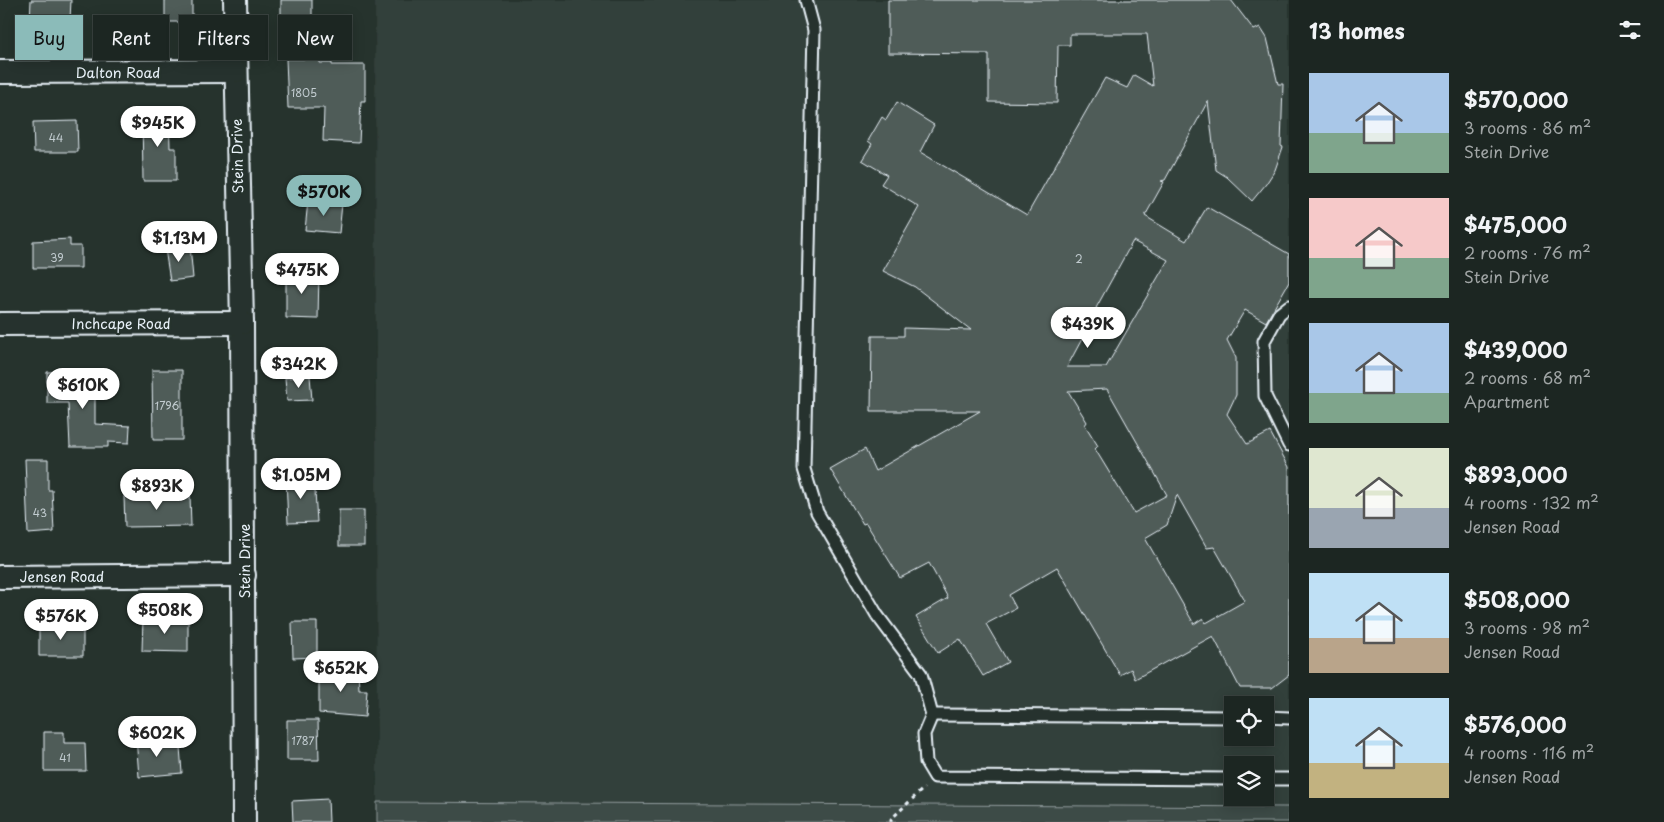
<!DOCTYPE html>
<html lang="en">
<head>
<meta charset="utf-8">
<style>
	body { margin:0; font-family:"Playpen Sans",sans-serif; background:#29322f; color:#f1f3f6; height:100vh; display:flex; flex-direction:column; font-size:19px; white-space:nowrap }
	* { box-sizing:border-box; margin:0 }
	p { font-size:16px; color:#a0a5a5 }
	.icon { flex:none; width:28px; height:28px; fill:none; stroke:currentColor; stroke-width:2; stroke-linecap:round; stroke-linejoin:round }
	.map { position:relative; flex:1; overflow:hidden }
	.drawer { display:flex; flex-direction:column; background:#1c2622; width:375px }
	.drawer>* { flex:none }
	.top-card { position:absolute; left:15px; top:15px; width:475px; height:45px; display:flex; gap:10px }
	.fabs { position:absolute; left:1224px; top:696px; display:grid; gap:10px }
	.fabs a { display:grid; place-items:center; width:50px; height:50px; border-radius:0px; background:#1c2622; box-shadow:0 2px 12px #0003,0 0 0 1px #3a4340; font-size:25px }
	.price { position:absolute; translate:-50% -42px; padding:0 11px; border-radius:18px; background:#fff; color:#222; font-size:16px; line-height:32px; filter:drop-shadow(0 1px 2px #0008) }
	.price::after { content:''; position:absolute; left:50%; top:30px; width:15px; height:11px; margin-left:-8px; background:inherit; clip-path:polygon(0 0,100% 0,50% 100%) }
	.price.active { background:#8bbbb9; color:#111 }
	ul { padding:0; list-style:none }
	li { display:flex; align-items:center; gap:15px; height:125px; padding:0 20px }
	li span { display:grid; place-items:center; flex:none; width:140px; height:100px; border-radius:0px; color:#555 }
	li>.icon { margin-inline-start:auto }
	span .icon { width:60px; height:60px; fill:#fffc; stroke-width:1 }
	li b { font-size:21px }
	h2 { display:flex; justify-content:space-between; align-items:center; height:60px; padding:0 20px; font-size:21px }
	.pill { padding:0 18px; border-radius:0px; background:#1c2622; box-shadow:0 2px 12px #0003,0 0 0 1px #3a4340; font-size:18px; line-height:45px }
	.pill.active { background:#8bbbb9; color:#111 }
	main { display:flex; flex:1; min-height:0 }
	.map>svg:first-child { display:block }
</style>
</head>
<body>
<main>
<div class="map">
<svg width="1289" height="822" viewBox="0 0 1289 822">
	<rect width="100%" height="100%" fill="#26332d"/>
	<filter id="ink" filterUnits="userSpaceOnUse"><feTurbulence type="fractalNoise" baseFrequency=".02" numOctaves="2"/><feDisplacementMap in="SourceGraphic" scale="10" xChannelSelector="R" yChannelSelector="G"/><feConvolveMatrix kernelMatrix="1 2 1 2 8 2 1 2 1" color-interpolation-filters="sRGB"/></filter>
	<g filter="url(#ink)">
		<path fill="#333f3a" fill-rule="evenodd" d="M375 0H1289V807L377 802ZM1232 705H1265V738H1232ZM1232 765H1265V798H1232Z"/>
		<polygon fill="#3e4b47" stroke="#939ea0" points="377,802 1289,807 1289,822 377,822"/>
		<g fill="#505c59" stroke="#e8f1f8" fill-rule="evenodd">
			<polygon points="31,0 71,0 70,20 30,22"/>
			<rect x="165" y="0" width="27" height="22"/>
			<rect x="281" y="0" width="31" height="22"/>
			<path d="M888 0H1231L1254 30 1260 27 1267 38 1278 84H1283L1281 146 1283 147 1275 170 1266 184 1252 201 1227 177 1216 170 1208 101 1165 180 1161 181 1164 182 1145 216 1186 241 1207 207 1289 254V282L1266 322 1245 310 1227 340 1236 358V395L1227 414 1247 444 1270 432 1289 467V675L1272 688H1240L1213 636 1135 679 1131 669 1120 675 1057 567 1009 595 1016 608 986 624 1008 662 983 676 960 639 938 653 916 617 948 598 929 563 900 578 866 523 863 524 830 469 865 449 875 471 980 411H871L872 336H904V328L971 330 915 287 883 271 919 207 881 184 887 175 862 160 872 144 868 141 882 117 886 120 897 102 934 125 920 152 1027 215 1105 78 1127 88 1134 75 1153 86 1147 34H1070V45H1058L1057 103 989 102V54L888 53ZM1133 241 1168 260 1106 367H1067L1098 309 1096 308ZM1107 389 1167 495 1134 513 1095 449 1098 446 1085 425 1087 422 1068 391ZM1177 495 1207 548 1214 547 1245 601 1206 623 1203 618 1194 624 1145 538 1167 525Z"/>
			<polygon points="286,59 320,59 320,63 332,63 332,65 365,65 365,101 361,101 359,143 323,141 324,108 288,108"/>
			<polygon points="142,112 169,112 170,148 176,148 176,181 143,181"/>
			<polygon points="77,121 78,152 34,152 33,122"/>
			<polygon points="308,201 342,204 339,233 305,230"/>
			<polygon points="70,239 70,246 81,246 81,268 33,268 33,241"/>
			<polygon points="190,246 193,278 170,281 165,249"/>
			<polygon points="286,271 319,272 318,319 286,318"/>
			<polygon points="152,370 182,370 182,440 153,440"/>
			<polygon points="47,372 95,372 95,424 130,426 129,443 108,442 108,447 70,447 68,403 47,403"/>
			<polygon points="310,376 312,400 287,401 285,378"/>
			<polygon points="25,459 48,459 48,490 52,490 54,532 28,534"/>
			<polygon points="314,476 317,522 288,523 286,478"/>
			<polygon points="190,495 191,526 125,527 124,496"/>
			<rect x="339" y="510" width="25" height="36"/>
			<polygon points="143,619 188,619 188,652 142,651"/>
			<polygon points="292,622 317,622 317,657 293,658"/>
			<polygon points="39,626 83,627 83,656 39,656"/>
			<polygon points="319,667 344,667 344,671 358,670 359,690 367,690 365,717 319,713"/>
			<polygon points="287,720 318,720 319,760 287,760"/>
			<polygon points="44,732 64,732 64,743 85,743 86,771 44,771"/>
			<polygon points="160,736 161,748 180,747 182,773 139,777 136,737"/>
			<polygon points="328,799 329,822 293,822 292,801"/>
		</g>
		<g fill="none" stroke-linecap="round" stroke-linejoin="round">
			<g stroke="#e8f1f8" stroke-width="15">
				<g id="service">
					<polyline points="806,0 814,30 804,469 817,512 877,615 921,674 932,715 924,734 926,762 935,777 1232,779"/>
					<polyline points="1289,306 1279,314 1264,341 1265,396 1289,445"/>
					<polyline points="932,715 1232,717"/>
					<polyline points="1265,717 1289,718"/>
					<polyline points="1265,779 1289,779"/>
				</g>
			</g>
			<g stroke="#e8f1f8" stroke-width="26">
				<g id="minor">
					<polyline points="235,0 242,323 244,822"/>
					<polyline points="0,72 235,71"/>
					<polyline points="0,324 242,323"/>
					<polyline points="0,577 244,575"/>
				</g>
			</g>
			<polyline stroke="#e8f1f8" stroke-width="3" stroke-dasharray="4 4" stroke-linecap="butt" points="891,822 891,819 924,788"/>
			<use href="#service" stroke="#26332d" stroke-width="11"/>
			<use href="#minor" stroke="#26332d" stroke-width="22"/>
		</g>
	</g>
	<g text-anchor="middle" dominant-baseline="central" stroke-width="4.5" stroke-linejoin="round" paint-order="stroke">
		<g font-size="11" fill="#c2ccd0">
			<text x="304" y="92">1805</text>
			<text x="56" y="137">44</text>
			<text x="57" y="257">39</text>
			<text x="1079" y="258">2</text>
			<text x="167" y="405">1796</text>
			<text x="40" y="512">43</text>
			<text x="303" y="740">1787</text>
			<text x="65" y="757">41</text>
		</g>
		<g font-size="14" fill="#e8f1f8" stroke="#26332d">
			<text x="118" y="72">Dalton Road</text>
			<text transform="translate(237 156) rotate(-91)">Stein Drive</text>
			<text x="121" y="323">Inchcape Road</text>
			<text transform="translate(244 561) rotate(-90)">Stein Drive</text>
			<text x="62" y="576">Jensen Road</text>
		</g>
	</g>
</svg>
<div class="fabs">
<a><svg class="icon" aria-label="locate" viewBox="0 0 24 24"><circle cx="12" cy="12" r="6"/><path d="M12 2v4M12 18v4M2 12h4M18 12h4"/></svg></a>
<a><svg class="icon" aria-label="layers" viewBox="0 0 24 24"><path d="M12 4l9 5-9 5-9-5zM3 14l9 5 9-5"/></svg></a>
</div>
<b class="price" style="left:158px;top:148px">$945K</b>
<b class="price active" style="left:324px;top:217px">$570K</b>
<b class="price" style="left:179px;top:263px">$1.13M</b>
<b class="price" style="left:302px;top:295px">$475K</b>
<b class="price" style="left:1088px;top:349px">$439K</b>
<b class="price" style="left:299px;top:389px">$342K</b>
<b class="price" style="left:83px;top:410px">$610K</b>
<b class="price" style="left:301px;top:500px">$1.05M</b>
<b class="price" style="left:157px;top:511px">$893K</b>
<b class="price" style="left:165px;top:635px">$508K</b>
<b class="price" style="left:61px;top:641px">$576K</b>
<b class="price" style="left:341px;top:693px">$652K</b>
<b class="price" style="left:157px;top:758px">$602K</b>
<div class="top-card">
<a class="pill active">Buy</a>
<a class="pill">Rent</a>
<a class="pill">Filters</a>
<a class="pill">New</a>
</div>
</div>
<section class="drawer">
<h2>13 homes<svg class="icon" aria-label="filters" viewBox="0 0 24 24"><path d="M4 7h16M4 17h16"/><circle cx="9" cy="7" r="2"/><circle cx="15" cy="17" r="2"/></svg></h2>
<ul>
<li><span style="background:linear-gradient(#a9c7e8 60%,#7fa58c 0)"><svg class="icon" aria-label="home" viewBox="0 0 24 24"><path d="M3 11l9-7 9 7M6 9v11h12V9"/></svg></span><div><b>$570,000</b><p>3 rooms · 86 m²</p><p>Stein Drive</p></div></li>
<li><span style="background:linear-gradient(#f6c9c9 60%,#7fa58c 0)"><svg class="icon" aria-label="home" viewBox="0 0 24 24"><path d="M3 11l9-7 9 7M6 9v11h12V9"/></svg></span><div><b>$475,000</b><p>2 rooms · 76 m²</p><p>Stein Drive</p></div></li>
<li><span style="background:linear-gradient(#a9c7e8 70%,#7fa58c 0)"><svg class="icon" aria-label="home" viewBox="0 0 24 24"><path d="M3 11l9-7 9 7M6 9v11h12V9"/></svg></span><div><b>$439,000</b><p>2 rooms · 68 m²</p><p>Apartment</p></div></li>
<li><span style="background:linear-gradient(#dfe7d0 60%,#9aa5b1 0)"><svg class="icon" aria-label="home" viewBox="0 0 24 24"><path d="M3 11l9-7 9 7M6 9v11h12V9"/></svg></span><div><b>$893,000</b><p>4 rooms · 132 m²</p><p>Jensen Road</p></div></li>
<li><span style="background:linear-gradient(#bfe0f5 65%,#b9a48a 0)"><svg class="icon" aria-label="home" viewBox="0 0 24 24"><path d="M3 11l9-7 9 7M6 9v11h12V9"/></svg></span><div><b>$508,000</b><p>3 rooms · 98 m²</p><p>Jensen Road</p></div></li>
<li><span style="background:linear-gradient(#bfe0f5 65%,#c2b280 0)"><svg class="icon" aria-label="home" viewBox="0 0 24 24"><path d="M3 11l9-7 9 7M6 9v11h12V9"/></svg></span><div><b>$576,000</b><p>4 rooms · 116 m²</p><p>Jensen Road</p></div></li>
</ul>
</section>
</main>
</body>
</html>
